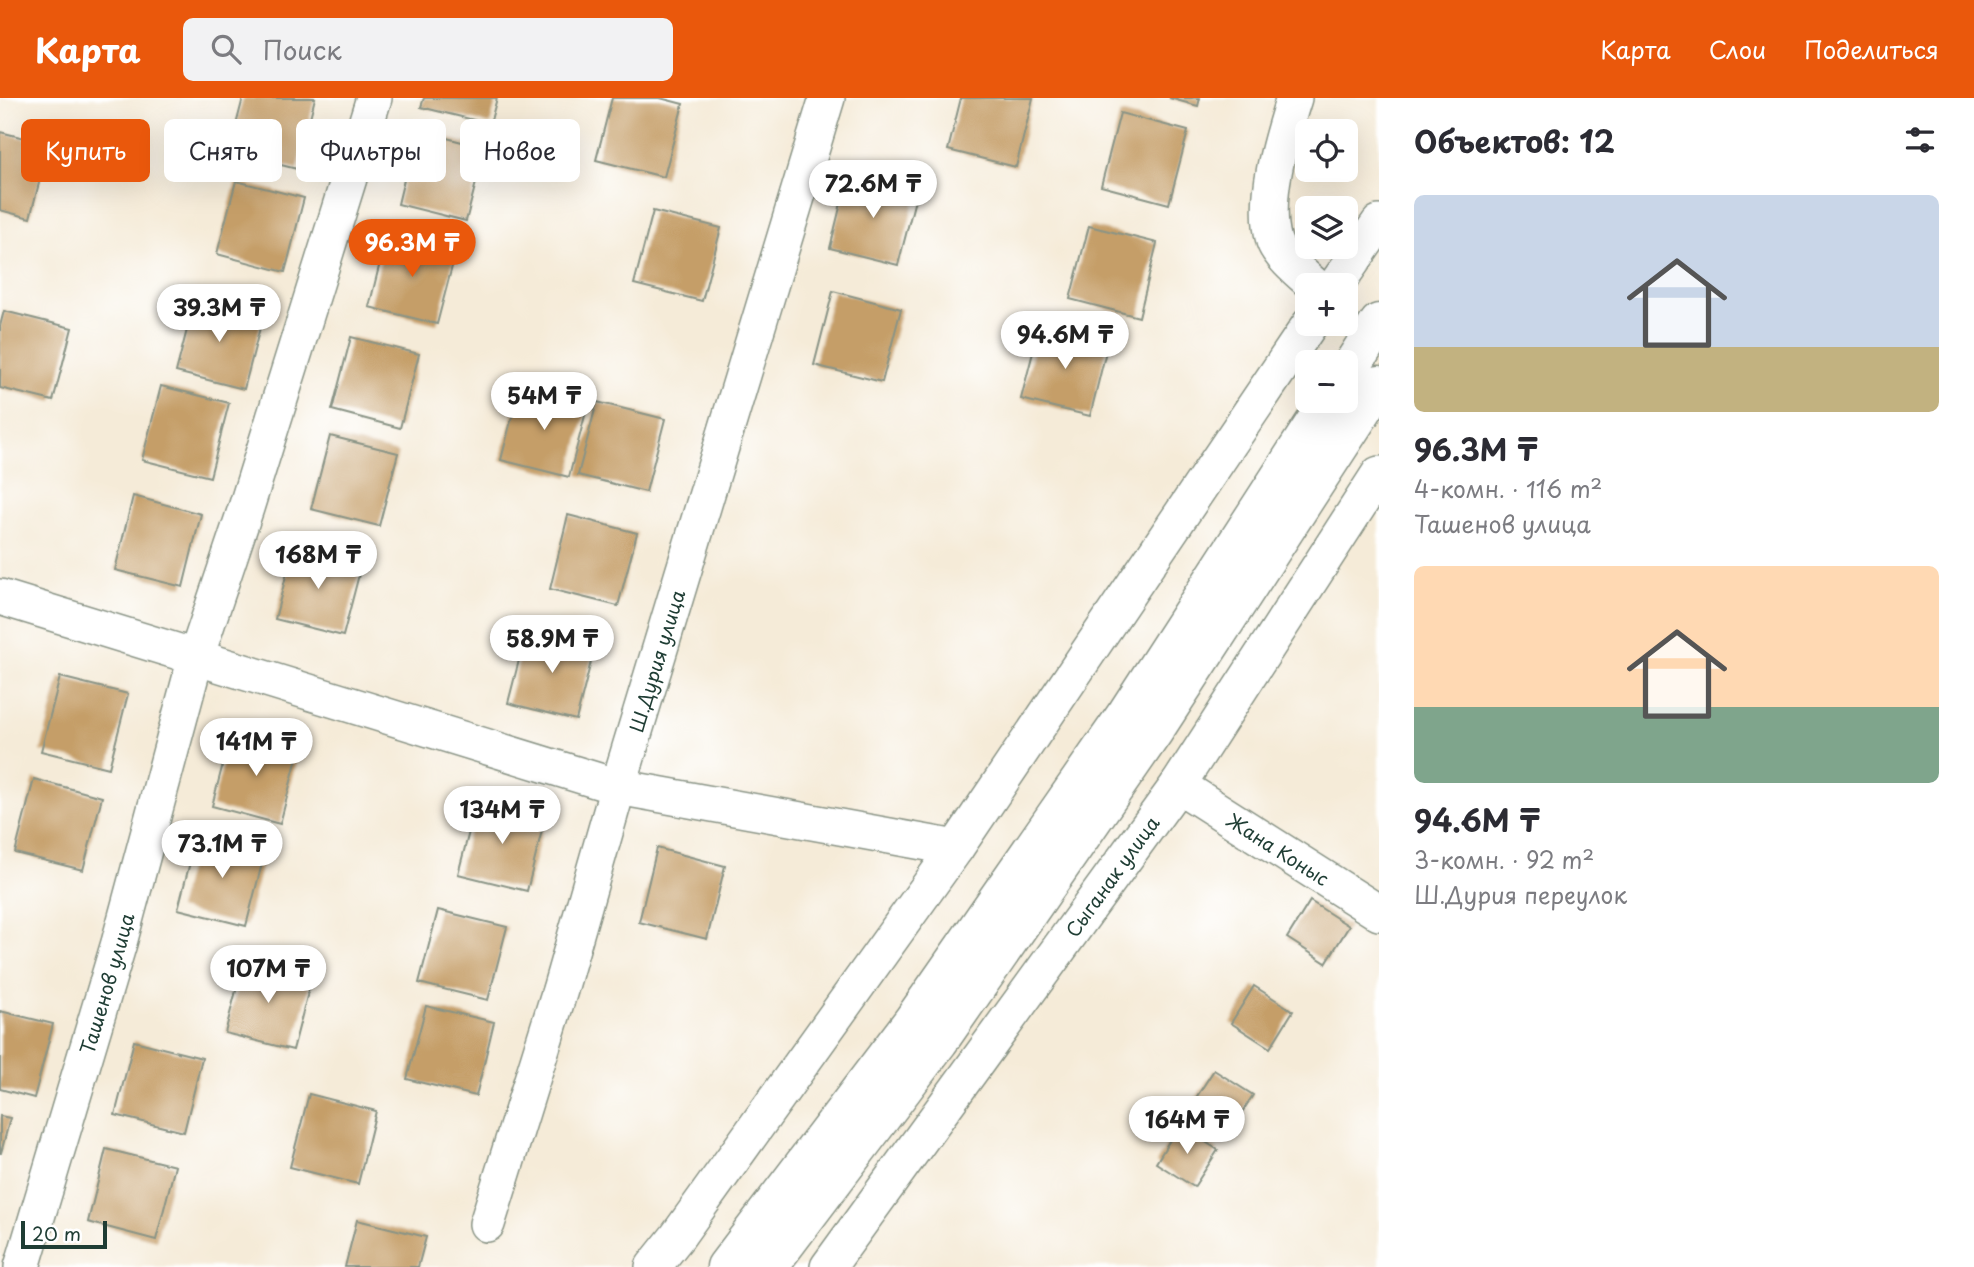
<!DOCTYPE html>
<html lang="ru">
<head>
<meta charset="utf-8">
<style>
	body { margin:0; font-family:"Playpen Sans",sans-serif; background:#f2f2f3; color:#2b2b33; height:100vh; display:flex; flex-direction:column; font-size:26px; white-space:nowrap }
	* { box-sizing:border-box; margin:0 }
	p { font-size:23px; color:#7c7c81 }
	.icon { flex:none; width:38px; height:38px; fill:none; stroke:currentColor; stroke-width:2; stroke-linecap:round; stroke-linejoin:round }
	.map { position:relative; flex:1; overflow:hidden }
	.sheet { display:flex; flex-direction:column; background:#fff; width:595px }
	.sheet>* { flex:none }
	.guide { position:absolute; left:21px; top:21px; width:665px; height:63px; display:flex; gap:14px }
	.buttons { position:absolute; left:1295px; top:21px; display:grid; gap:14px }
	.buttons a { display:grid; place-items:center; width:63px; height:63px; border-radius:10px; background:#fff; box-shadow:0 7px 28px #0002; font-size:35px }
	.scale { position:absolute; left:21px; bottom:18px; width:86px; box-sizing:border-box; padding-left:7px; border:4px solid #1f3d34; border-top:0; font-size:19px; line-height:24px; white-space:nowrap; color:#1f3d34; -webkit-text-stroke:5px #fff; paint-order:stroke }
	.price { position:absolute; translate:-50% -60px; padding:0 16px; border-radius:24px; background:#fff; color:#222; font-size:23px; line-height:46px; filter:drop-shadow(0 2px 4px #0008) }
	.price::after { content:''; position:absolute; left:50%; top:42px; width:21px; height:16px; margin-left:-10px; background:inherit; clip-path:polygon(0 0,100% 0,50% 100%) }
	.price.active { background:#ea580c; color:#fff }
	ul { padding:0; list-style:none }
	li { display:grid; align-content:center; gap:14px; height:371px; padding:0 35px }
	li span { display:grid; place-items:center; height:217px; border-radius:10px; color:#555 }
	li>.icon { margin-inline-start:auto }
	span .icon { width:126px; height:126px; fill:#fffc; stroke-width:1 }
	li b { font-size:30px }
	h2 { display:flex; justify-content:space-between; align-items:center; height:84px; padding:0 35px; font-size:30px }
	.chip { padding:0 24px; border-radius:10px; background:#fff; box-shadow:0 7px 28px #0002; font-size:24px; line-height:63px }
	.chip.active { background:#ea580c; color:#fff }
	header { display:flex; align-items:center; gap:42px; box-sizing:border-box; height:98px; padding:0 35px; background:#ea580c; color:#fff }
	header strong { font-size:33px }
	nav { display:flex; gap:38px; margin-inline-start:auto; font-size:24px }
	.search { width:490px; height:63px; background:#f2f2f3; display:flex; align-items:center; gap:18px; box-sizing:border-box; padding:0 24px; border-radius:10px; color:#7c7c81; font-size:26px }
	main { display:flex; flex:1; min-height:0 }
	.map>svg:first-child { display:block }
</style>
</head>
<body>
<header>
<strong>Карта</strong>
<div class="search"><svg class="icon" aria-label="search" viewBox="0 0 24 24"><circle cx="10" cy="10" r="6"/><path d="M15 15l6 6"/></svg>Поиск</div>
<nav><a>Карта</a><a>Слои</a><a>Поделиться</a></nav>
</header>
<main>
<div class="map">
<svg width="1379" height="1169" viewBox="0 0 1379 1169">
	<rect width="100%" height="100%" fill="#fff"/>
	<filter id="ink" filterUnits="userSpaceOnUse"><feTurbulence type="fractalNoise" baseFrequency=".0143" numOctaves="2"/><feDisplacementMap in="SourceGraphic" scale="14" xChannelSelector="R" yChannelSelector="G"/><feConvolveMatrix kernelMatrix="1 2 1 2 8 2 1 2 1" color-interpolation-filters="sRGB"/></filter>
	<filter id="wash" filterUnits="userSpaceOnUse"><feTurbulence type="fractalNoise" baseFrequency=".00686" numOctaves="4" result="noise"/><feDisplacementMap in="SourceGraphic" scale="28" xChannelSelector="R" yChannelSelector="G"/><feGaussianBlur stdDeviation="1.57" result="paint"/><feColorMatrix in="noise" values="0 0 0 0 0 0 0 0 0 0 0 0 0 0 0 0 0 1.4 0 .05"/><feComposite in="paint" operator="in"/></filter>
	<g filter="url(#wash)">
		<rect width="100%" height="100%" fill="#f5ebd8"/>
		<g id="blocks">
			<g fill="#c59e68">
				<polygon points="243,0 315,0 297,71 229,54"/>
				<polygon points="424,0 497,0 490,26 421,9"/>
				<polygon points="612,0 660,0 683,6 664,79 596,62"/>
				<polygon points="961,0 1033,0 1016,69 948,52"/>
				<polygon points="1169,0 1200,0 1198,8"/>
				<polygon points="1120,15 1188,33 1169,106 1101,88"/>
				<polygon points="416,32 485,50 466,123 398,106"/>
				<polygon points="0,34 49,46 30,120 0,112"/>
				<polygon points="848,77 917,94 898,167 830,150"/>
				<polygon points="236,83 304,100 285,174 217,156"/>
				<polygon points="653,113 721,130 702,203 634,186"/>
				<polygon points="1089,128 1157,145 1139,219 1070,201"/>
				<polygon points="387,136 456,153 437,226 369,209"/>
				<polygon points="833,193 901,211 882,284 814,267"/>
				<polygon points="195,201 263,218 244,291 176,274"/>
				<polygon points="4,213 72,230 53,303 0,290 0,228"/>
				<polygon points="1040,227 1108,245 1090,318 1021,301"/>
				<polygon points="351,239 419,256 400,330 332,312"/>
				<polygon points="161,288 229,305 210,379 142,362"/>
				<polygon points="520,288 588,306 569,379 501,362"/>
				<polygon points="597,304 665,321 646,394 578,377"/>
				<polygon points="330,338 398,355 379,428 311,411"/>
				<polygon points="133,398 201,416 183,489 115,472"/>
				<polygon points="568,417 637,435 618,508 550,491"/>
				<polygon points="294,447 362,465 343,538 275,521"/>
				<polygon points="527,531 595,548 576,622 508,605"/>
				<polygon points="60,579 128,596 109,670 41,653"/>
				<polygon points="231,635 299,652 280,726 212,708"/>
				<polygon points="34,681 102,699 83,772 15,755"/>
				<polygon points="477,703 545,720 527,793 458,776"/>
				<polygon points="197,737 265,754 246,828 178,811"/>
				<polygon points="657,750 725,768 707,841 639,824"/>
				<polygon points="1310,803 1349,828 1326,865 1287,840"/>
				<polygon points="438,812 507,829 488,902 419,885"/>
				<polygon points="244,862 312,879 293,952 225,935"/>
				<polygon points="1254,888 1293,913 1270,950 1231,925"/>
				<polygon points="426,908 494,924 476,998 407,981"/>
				<polygon points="0,913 53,926 34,1000 0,991"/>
				<polygon points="134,943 202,960 184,1034 115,1017"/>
				<polygon points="1214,972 1253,997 1230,1033 1190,1009"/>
				<polygon points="309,996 376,1013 358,1086 290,1069"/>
				<polygon points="0,1018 10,1020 1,1055 0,1055"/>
				<polygon points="1179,1027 1218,1052 1194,1089 1156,1065"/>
				<polygon points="106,1051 175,1068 156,1142 88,1124"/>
				<polygon points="357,1122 426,1139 418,1169 345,1169"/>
			</g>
		</g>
	</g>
	<g filter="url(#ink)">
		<use href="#blocks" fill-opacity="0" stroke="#8a9486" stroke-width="2"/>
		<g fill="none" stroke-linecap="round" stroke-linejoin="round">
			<g stroke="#8a9486" stroke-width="38">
				<g id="minor">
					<path d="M1294 0C1281 41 1262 101 1274 143 1279 158 1303 177 1314 187"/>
					<polyline points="1336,187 1379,125"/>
					<polyline points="0,499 618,689 956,750"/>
					<path id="s1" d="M1178 687 1379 815"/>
					<path id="s2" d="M487 1126 560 892 618 689 827 0"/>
					<path id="s3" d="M22 1169 119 845 196 559 246 410 374 0"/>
					<polyline points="653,1169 677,1139 956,750 1310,226"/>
					<path id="s4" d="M828 1169 1178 687 1379 376"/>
				</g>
			</g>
			<g stroke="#8a9486" stroke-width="41">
				<g id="highway">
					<polyline points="1346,277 1379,225"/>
					<polyline points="726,1169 912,924 1127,615 1329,303"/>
					<polyline points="768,1169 939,943 1154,633 1379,287"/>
				</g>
			</g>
			<use href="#minor" stroke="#fff" stroke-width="35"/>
			<use href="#highway" stroke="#fff" stroke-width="38"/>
		</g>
	</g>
	<g text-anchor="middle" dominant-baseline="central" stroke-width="5" stroke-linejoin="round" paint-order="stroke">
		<g font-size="19" fill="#1f3d34" stroke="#fff">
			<text stroke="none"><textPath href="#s2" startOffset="588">Ш.Дурия улица</textPath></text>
			<text stroke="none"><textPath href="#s1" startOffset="119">Жана Коныс</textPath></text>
			<text stroke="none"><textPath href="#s4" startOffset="483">Сыганак улица</textPath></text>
			<text stroke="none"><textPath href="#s3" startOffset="296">Ташенов улица</textPath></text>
		</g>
	</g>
</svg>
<div class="buttons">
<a><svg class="icon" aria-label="locate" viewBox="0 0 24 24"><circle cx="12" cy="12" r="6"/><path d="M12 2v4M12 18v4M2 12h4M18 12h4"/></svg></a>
<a><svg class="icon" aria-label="layers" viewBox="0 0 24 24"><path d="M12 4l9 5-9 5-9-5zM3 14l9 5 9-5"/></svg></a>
<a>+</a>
<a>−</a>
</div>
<div class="scale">20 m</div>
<b class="price" style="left:873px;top:122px">72.6M ₸</b>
<b class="price active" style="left:412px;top:181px">96.3M ₸</b>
<b class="price" style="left:219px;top:246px">39.3M ₸</b>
<b class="price" style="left:1065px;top:273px">94.6M ₸</b>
<b class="price" style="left:544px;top:334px">54M ₸</b>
<b class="price" style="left:318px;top:493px">168M ₸</b>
<b class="price" style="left:552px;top:577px">58.9M ₸</b>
<b class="price" style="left:256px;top:680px">141M ₸</b>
<b class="price" style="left:502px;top:748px">134M ₸</b>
<b class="price" style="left:222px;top:782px">73.1M ₸</b>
<b class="price" style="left:268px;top:907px">107M ₸</b>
<b class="price" style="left:1187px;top:1058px">164M ₸</b>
<div class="guide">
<a class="chip active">Купить</a>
<a class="chip">Снять</a>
<a class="chip">Фильтры</a>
<a class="chip">Новое</a>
</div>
</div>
<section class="sheet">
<h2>Объектов: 12<svg class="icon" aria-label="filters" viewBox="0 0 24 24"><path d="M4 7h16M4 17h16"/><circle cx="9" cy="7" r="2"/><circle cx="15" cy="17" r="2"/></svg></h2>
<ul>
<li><span style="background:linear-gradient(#c9d6e8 70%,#c2b280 0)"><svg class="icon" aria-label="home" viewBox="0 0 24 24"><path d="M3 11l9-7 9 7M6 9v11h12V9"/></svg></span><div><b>96.3M ₸</b><p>4-комн. · 116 m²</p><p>Ташенов улица</p></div></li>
<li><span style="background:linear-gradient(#ffd9b3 65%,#7fa58c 0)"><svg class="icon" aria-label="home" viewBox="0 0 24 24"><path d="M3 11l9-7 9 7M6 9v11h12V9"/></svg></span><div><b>94.6M ₸</b><p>3-комн. · 92 m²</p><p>Ш.Дурия переулок</p></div></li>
</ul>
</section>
</main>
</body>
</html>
